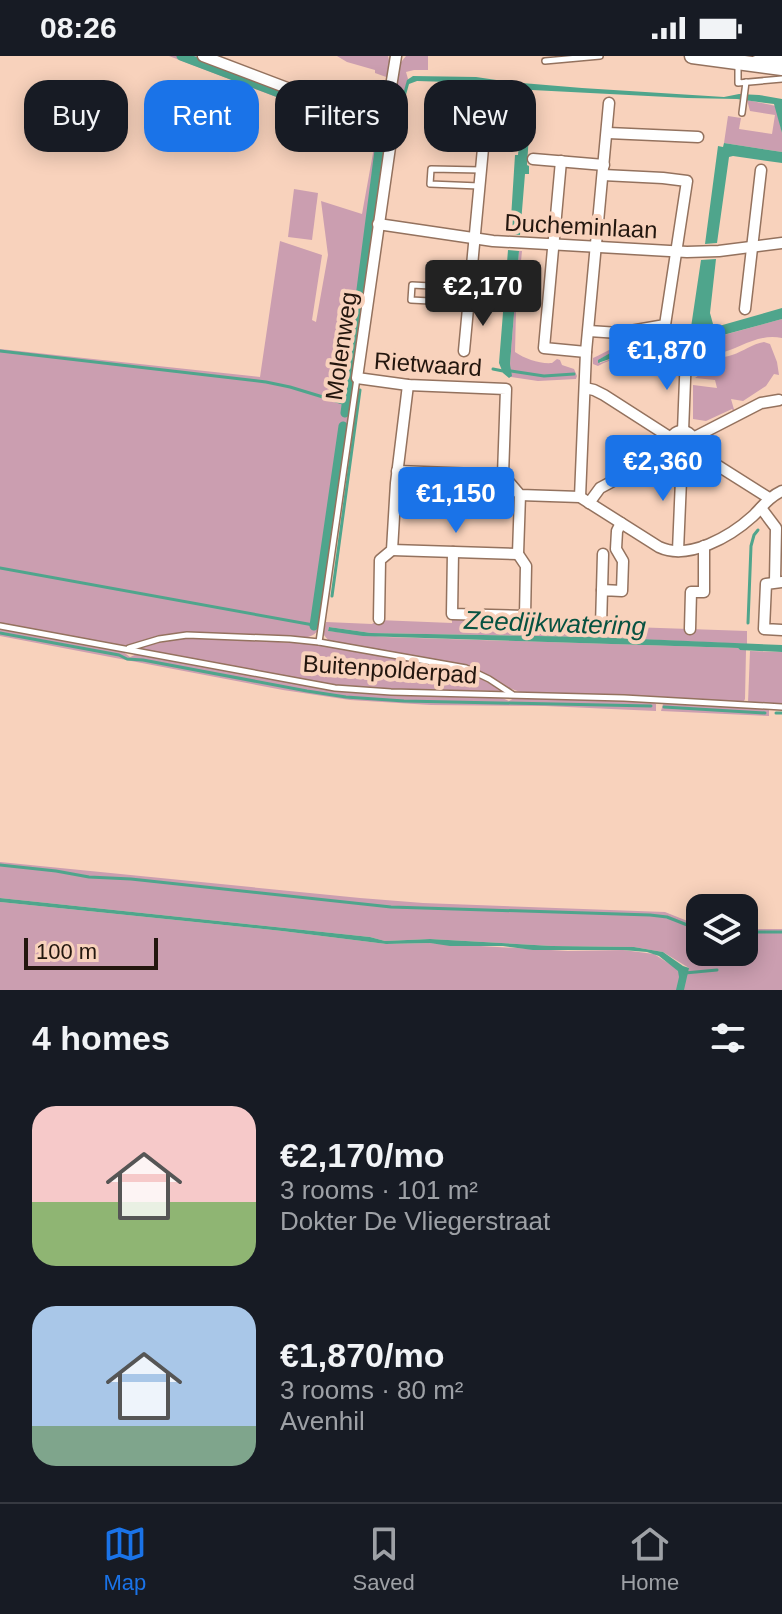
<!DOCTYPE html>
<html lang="en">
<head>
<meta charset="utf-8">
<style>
  body { margin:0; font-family:Arial,sans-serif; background:#20242c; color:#f1f3f6; height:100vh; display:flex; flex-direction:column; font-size:30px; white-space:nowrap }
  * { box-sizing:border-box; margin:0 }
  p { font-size:26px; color:#9ea1a6 }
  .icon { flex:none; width:44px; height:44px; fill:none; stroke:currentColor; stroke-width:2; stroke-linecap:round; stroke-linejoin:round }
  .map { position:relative; height:934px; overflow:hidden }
  .sheet { display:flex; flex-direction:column; background:#171b24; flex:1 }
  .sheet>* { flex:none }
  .hud { position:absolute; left:24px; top:24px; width:734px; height:72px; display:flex; gap:16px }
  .buttons { position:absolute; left:686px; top:838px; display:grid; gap:16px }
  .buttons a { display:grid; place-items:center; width:72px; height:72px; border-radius:16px; background:#171b24; box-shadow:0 4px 20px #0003; font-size:40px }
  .scale { position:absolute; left:24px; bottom:20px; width:134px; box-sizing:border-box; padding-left:8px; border:4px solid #23160e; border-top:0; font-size:22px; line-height:28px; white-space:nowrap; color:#23160e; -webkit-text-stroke:6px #f8d2bc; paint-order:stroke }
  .price { position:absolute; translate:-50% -68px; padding:0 18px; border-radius:8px; background:#1a73e8; color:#fff; font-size:26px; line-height:52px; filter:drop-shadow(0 2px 4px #0008) }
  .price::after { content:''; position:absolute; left:50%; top:48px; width:24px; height:18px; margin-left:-12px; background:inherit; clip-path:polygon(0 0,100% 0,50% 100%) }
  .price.active { background:#222; color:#fff }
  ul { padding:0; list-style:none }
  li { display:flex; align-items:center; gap:24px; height:200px; padding:0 32px }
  li span { display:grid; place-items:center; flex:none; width:224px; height:160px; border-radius:24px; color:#555 }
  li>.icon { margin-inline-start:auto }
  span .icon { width:96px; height:96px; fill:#fffc; stroke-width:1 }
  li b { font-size:34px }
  h2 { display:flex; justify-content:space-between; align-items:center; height:96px; padding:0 32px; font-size:34px }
  .chip { padding:0 28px; border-radius:24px; background:#171b24; box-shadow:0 4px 20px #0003; font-size:28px; line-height:72px }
  .chip.active { background:#1a73e8; color:#fff }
  .status { display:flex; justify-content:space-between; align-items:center; height:56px; padding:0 40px; background:#171b24; direction:ltr }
  .status svg { height:22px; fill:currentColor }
  .menu { display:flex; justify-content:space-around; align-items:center; height:112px; border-top:2px solid #363941; background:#171b24; font-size:22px; color:#9ea1a6 }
  .menu a { display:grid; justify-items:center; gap:4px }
  .menu .active { color:#1a73e8 }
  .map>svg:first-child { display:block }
</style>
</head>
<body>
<div class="status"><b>08:26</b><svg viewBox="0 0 49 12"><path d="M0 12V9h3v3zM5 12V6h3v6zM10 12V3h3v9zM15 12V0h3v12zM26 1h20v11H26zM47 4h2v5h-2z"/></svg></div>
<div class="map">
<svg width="782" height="934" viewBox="0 0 782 934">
  <rect width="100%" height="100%" fill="#f8d2bc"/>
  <g fill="#cb9eb0">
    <polygon points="169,0 196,0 336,53 339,57 336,64 334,63"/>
    <polygon points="337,0 388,0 390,8 389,22 375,17 375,14 347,6"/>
    <polygon points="406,0 428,0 428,14 414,14 406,16 408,23 401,45 404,46 403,50 393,48 398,10"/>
    <polygon points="747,44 776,50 782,77 782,96 724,87 728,60 741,62 739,73 772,78 775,59 750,55"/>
    <path d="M351,59L381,70L380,73L383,74L381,89H385L320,571C315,580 310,581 301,582L195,576L157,581L128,589H115L0,567V293L260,321L280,185L322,199L312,264L316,266L328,199L321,145L362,158L375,86L374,80L345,66Z"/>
    <polygon points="294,133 318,137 312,184 288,181"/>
    <path d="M519,195H522L516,256L515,296C525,303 540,308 552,307L557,303L560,304L562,309L574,313L577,320L576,323L538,325L511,321L510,308Z"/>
    <path d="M782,263V282C757,277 740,293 717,298L715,287H713L714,298L712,299L695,282L720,280Z"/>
    <path d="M681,280L685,281C667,287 662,281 647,283C630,286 615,294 600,303V307L642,292L673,291L681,289L682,291C671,293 660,290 649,292C632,296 613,302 598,310L593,308V302C605,297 616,289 629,285C646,280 663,282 681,280Z"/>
    <path d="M764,286L770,288L777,306L779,319L774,318L766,330L743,345L731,343L735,357L732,353L706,365L693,363V329L717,332L715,324L695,322L711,310L710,305L706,306C714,302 723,302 732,299C744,295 752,288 764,286Z"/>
    <polygon points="452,562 521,564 522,568 599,572 602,570 747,575 747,588 594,581 371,577 329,571 328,575 385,581 738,592 740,594 746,594 745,643 743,647 602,639 523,637 509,632 466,610 338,588 329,585 323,578 326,566 372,568 378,564 452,567"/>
    <polygon points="0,572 122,595 130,601 137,598 147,600 331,634 396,639 500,641 509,645 514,642 650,645 656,648 656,655 545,650 431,649 350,644 283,634 0,580"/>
    <polygon points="189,581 314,588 459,614 474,619 503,635 406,634 334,629 137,593 138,591"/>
    <polygon points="750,595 782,596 782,649 748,647"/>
    <polygon points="668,647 766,653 769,654 769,660 661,655 663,648"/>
    <polygon points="0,806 360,842 423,847 665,856 700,870 700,896 744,896 744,873 782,873 782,934 0,934 0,846 282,875 386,888 430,887 568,895 623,894 654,898 676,912 689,912 663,896 634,891 552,890 430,883 385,885 370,881 0,842"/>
  </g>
  <g fill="#4fa58c">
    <polygon points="413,20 476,21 510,26 582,32 724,41 739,38 759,39 782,43 782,77 774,48 737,43 687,42 532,34 527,109 529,110 529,118 525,118 520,179 510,178 515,99 518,99 524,33 483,27 417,25 409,28 404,46 401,45 407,24"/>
    <polygon points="724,87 782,96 782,107 733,100 729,101 717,187 705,188 718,90 723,91"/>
    <polygon points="508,194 519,195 510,308 512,320 509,322 503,317 499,307"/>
    <path d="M716,203L710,257L713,268L719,270L782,252V263L723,279L714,284L697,282L673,291L642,292L598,307V304C613,295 628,287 645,283C664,279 669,289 690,278L701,204Z"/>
    <polygon points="329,571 371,577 594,581 782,589 782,596 740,594 738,592 363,580 328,575"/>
    <polygon points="0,842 370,881 385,885 430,883 552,890 634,891 663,896 683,910 689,912 684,934 676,934 679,921 678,915 659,900 647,896 623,894 533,894 503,890 450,890 430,887 386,888 282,875 0,846"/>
  </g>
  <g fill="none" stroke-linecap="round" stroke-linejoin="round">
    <g stroke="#4fa58c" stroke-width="3">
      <polyline points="357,267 358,267"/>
      <polyline points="0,295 266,326 290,331 346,348"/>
      <polyline points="493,313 503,315"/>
      <polyline points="511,315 544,320 574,318"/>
      <polyline points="0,512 319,570"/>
      <polyline points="332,540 360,334"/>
      <polyline points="748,567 751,490 754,479 758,474"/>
      <polyline points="0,577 119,599 127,603 143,604 307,635 346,641 404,645 651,650"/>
      <polyline points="664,651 765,657"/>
      <polyline points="776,657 782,657"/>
      <polyline points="0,809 56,815 89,821 131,823 391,851 650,859 667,861 700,874"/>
      <polyline points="744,876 782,876"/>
      <polyline points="685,917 717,914"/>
    </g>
    <g stroke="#4fa58c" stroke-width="9">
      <polyline points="181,0 337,59"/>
      <polyline points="345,357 381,79 378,74 350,63"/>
      <polyline points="314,570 343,370"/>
    </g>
    <g stroke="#94725e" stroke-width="8">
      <g id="lane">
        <polyline points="545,5 600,0"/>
        <polyline points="738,8 738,27 782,23"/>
        <polyline points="742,57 746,26"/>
        <polyline points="479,130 430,128 431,113 481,114"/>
        <polyline points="468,247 411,244 412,229 469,232"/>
        <polyline points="0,570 335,632 391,636 624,642 782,651"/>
        <polyline points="319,586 357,322"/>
        <polyline points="129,592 159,583 187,579 290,583 319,586 466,612 489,623 512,638"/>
      </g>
    </g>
    <g stroke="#94725e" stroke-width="13">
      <g id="street">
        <polyline points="203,0 361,60 388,64"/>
        <polyline points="396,0 388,49 390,91 357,322 408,329 506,333 503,419"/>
        <polyline points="756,5 782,2"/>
        <polyline points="432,69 515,72"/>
        <polyline points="608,77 698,81"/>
        <polyline points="533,103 604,109"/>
        <polyline points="561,105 544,292 586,296"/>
        <polyline points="378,168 493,185 687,196 719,195 782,187"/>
        <polyline points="745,253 761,114"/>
        <polyline points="589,275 619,277 665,269 687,125 663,122 603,119"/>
        <polyline points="464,295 485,71"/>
        <polyline points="585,332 594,334 604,339 671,382"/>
        <circle cx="682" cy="387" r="12"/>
        <polyline points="683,375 686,298"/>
        <polyline points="693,382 761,347 779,344"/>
        <polyline points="693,394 769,442"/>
        <path d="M397,415L503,419L520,439L580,441L659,491C689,505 731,480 753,460C763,450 769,441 782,435"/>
        <polyline points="580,441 586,296 609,47"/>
        <polyline points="589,447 600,432 671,394"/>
        <polyline points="761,452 776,472 775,525"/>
        <polyline points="392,494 518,498"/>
        <polyline points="678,495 682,400"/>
        <polyline points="453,496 452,558 525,560 526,510 518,498 520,439"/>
        <polyline points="782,526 766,528 764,573 782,574"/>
        <polyline points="602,534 603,498"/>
        <polyline points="379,563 380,504 392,494 396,427 408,329"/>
        <polyline points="601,570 602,534 622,535 623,505 616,493 617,475 621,467"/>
        <polyline points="690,573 691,536 704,536 704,490"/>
      </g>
    </g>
    <g stroke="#94725e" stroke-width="17">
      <polyline id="secondary" points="692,0 782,12"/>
    </g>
    <use href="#lane" stroke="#fff" stroke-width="5"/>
    <use href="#street" stroke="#fff" stroke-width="10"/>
    <use href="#secondary" stroke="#fff" stroke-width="14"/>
  </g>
  <g text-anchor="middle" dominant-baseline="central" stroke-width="8" stroke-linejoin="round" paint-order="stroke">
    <g font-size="24" fill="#23160e" stroke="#f8d2bc">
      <text transform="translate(581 170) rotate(3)">Ducheminlaan</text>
      <text transform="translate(341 290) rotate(-82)">Molenweg</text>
      <text transform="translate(428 308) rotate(4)">Rietwaard</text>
      <text transform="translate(390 613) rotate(4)">Buitenpolderpad</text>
    </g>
    <g font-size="26" font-style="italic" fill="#065241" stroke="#f8d2bc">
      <text transform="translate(555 567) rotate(2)">Zeedijkwatering</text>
    </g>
  </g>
</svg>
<div class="buttons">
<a><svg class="icon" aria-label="layers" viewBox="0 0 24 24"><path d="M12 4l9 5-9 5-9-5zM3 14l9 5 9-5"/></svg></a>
</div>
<div class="scale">100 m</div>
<b class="price active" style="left:483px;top:272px">€2,170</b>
<b class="price" style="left:667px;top:336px">€1,870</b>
<b class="price" style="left:663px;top:447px">€2,360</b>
<b class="price" style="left:456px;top:479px">€1,150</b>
<div class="hud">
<a class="chip">Buy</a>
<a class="chip active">Rent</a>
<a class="chip">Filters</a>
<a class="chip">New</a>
</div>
</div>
<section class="sheet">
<h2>4 homes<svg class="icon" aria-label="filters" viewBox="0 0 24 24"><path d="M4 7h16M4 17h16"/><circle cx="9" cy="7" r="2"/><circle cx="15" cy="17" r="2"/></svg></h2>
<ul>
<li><span style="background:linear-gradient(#f6c9c9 60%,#8fb573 0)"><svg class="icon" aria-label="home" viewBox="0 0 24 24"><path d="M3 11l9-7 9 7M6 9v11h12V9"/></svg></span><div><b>€2,170/mo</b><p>3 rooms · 101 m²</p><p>Dokter De Vliegerstraat</p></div></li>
<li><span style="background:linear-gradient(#a9c7e8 75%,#7fa58c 0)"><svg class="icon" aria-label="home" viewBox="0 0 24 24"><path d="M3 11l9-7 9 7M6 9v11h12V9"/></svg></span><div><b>€1,870/mo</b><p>3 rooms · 80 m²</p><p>Avenhil</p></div></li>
</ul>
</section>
<nav class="menu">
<a class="active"><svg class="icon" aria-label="map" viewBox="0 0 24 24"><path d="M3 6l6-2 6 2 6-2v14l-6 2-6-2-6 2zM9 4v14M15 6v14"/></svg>Map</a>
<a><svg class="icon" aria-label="saved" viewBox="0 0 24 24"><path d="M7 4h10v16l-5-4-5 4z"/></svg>Saved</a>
<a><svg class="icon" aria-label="home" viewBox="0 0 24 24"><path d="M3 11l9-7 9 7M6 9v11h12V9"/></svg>Home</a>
</nav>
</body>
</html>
